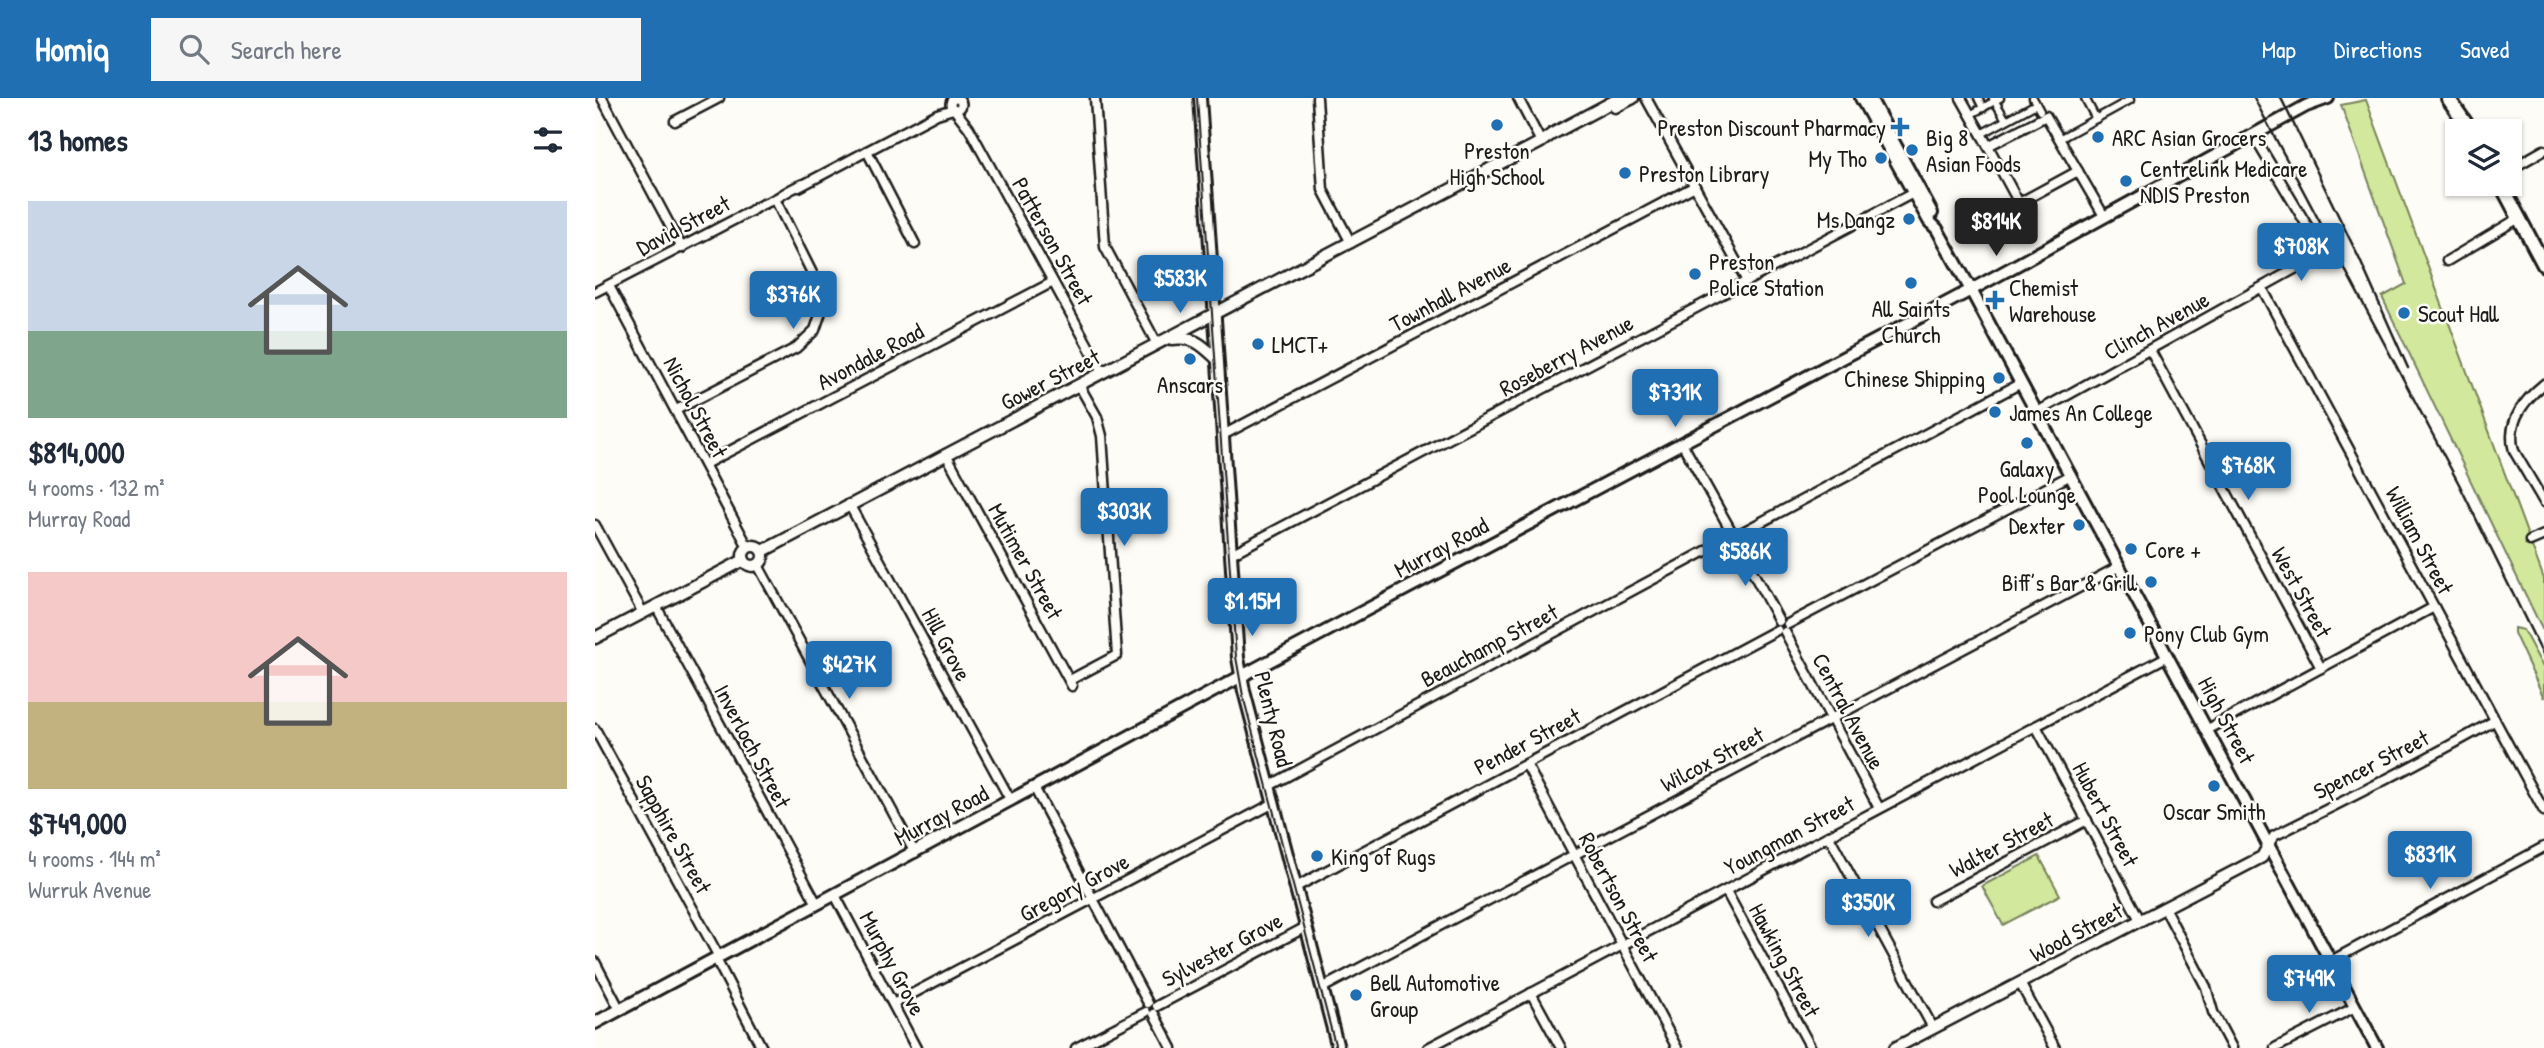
<!DOCTYPE html>
<html lang="en">
<head>
<meta charset="utf-8">
<style>
  body { margin:0; font-family:"Patrick Hand",sans-serif; background:#f6f6f7; color:#1f2937; height:100vh; display:flex; flex-direction:column; font-size:26px; white-space:nowrap }
  * { box-sizing:border-box; margin:0 }
  p { font-size:23px; color:#747a83 }
  .icon { flex:none; width:38px; height:38px; fill:none; stroke:currentColor; stroke-width:2; stroke-linecap:round; stroke-linejoin:round }
  .map { position:relative; flex:1; overflow:hidden }
  .side { display:flex; flex-direction:column; background:#fff; width:595px }
  .side>* { flex:none }
  .tools { position:absolute; left:1850px; top:21px; display:grid; gap:14px }
  .tools a { display:grid; place-items:center; width:77px; height:77px; border-radius:0px; background:#fff; box-shadow:0 2px 5px #0004; font-size:35px }
  .price { position:absolute; translate:-50% -60px; padding:0 16px; border-radius:7px; background:#1f6fb2; color:#fff; font-size:23px; line-height:46px; filter:drop-shadow(0 2px 4px #0008) }
  .price::after { content:''; position:absolute; left:50%; top:42px; width:21px; height:16px; margin-left:-10px; background:inherit; clip-path:polygon(0 0,100% 0,50% 100%) }
  .price.on { background:#222; color:#fff }
  ul { padding:0; list-style:none }
  li { display:grid; align-content:center; gap:14px; height:371px; padding:0 28px }
  li span { display:grid; place-items:center; height:217px; border-radius:0px; color:#555 }
  li>.icon { margin-inline-start:auto }
  span .icon { width:126px; height:126px; fill:#fffc; stroke-width:1 }
  li b { font-size:30px }
  h2 { display:flex; justify-content:space-between; align-items:center; height:84px; padding:0 28px; font-size:30px }
  header { display:flex; align-items:center; gap:42px; box-sizing:border-box; height:98px; padding:0 35px; background:#1f6fb2; color:#fff }
  header strong { font-size:33px }
  nav { display:flex; gap:38px; margin-inline-start:auto; font-size:24px }
  .search { width:490px; height:63px; background:#f6f6f7; display:flex; align-items:center; gap:18px; box-sizing:border-box; padding:0 24px; border-radius:0px; color:#747a83; font-size:26px }
  main { display:flex; flex:1; min-height:0 }
  .map>svg:first-child { display:block }
</style>
</head>
<body>
<header>
<strong>Homiq</strong>
<div class="search"><svg class="icon" aria-label="search" viewBox="0 0 24 24"><circle cx="10" cy="10" r="6"/><path d="M15 15l6 6"/></svg>Search here</div>
<nav><a>Map</a><a>Directions</a><a>Saved</a></nav>
</header>
<main>
<section class="side">
<h2>13 homes<svg class="icon" aria-label="filters" viewBox="0 0 24 24"><path d="M4 7h16M4 17h16"/><circle cx="9" cy="7" r="2"/><circle cx="15" cy="17" r="2"/></svg></h2>
<ul>
<li><span style="background:linear-gradient(#c9d6e8 60%,#7fa58c 0)"><svg class="icon" aria-label="home" viewBox="0 0 24 24"><path d="M3 11l9-7 9 7M6 9v11h12V9"/></svg></span><div><b>$814,000</b><p>4 rooms · 132 m²</p><p>Murray Road</p></div></li>
<li><span style="background:linear-gradient(#f6c9c9 60%,#c2b280 0)"><svg class="icon" aria-label="home" viewBox="0 0 24 24"><path d="M3 11l9-7 9 7M6 9v11h12V9"/></svg></span><div><b>$749,000</b><p>4 rooms · 144 m²</p><p>Wurruk Avenue</p></div></li>
</ul>
</section>
<div class="map">
<svg width="1949" height="950" viewBox="0 0 1949 950">
  <rect width="100%" height="100%" fill="#fdfcf7"/>
  <filter id="ink" filterUnits="userSpaceOnUse"><feTurbulence type="fractalNoise" baseFrequency=".0143" numOctaves="2"/><feDisplacementMap in="SourceGraphic" scale="14" xChannelSelector="R" yChannelSelector="G"/><feConvolveMatrix kernelMatrix="1 2 1 2 8 2 1 2 1" color-interpolation-filters="sRGB"/></filter>
  <g filter="url(#ink)">
    <g fill="#d2e89d" stroke="#77825c" stroke-width="2">
      <polygon points="1771,2 1949,481 1949,535 1787,199 1811,186 1746,7"/>
      <polygon points="1919,530 1928,532 1949,571 1949,600 1919,535"/>
      <polygon points="1444,758 1465,797 1408,827 1387,788"/>
    </g>
    <g fill="none" stroke-linecap="round" stroke-linejoin="round">
      <g stroke="#1c1c1c" stroke-width="11">
        <g id="pedestrian">
          <polyline points="1383,0 1388,10"/>
          <polyline points="1398,0 1411,22"/>
          <polyline points="1438,0 1445,13"/>
          <polyline points="1490,0 1501,21"/>
          <polyline points="1375,17 1405,0"/>
          <polyline points="1386,36 1441,6"/>
          <polyline points="1464,41 1535,2"/>
        </g>
      </g>
      <g stroke="#1c1c1c" stroke-width="13">
        <g id="minor">
          <polyline points="7,0 87,150"/>
          <polyline points="500,0 510,149 562,246"/>
          <polyline points="722,0 728,92 756,145"/>
          <polyline points="923,0 946,44"/>
          <polyline points="1051,0 1152,183"/>
          <polyline points="1366,0 1393,48 1451,18 1509,118"/>
          <circle cx="361" cy="6" r="5.5"/>
          <polyline points="359,11 374,30 508,275"/>
          <polyline points="80,23 124,0"/>
          <polyline points="1393,48 1424,105 1483,73"/>
          <polyline points="272,53 320,146"/>
          <polyline points="1914,72 1949,52"/>
          <polyline points="204,89 342,16 358,11"/>
          <polyline points="1852,163 1924,120"/>
          <polyline points="14,188 153,449"/>
          <polyline points="1667,190 1949,713"/>
          <path d="M0,194L156,113C165,106 173,105 182,100C191,94 197,90 208,86"/>
          <polyline points="1555,252 1726,570"/>
          <path d="M1949,286C1929,302 1911,325 1919,353L1949,404"/>
          <polyline points="81,312 201,250 220,232 227,211 223,187 180,101"/>
          <polyline points="1442,314 1721,159 1724,155 1723,146 1658,37"/>
          <polyline points="628,337 1100,88"/>
          <polyline points="1087,345 1135,431"/>
          <polyline points="351,356 477,588"/>
          <polyline points="110,366 458,184"/>
          <polyline points="254,406 416,703"/>
          <polyline points="0,427 48,515"/>
          <polyline points="1144,436 1426,285"/>
          <polyline points="1141,443 1184,523"/>
          <polyline points="1935,443 1949,437"/>
          <polyline points="636,456 1322,93"/>
          <polyline points="163,467 320,755"/>
          <polyline points="61,508 222,806"/>
          <polyline points="1193,526 1476,377"/>
          <polyline points="1190,534 1284,710"/>
          <polyline points="475,582 522,557 507,338 502,319 484,287"/>
          <polyline points="1441,628 1545,822"/>
          <polyline points="0,631 124,859"/>
          <polyline points="1613,631 1839,509"/>
          <polyline points="931,666 1082,950"/>
          <polyline points="674,688 1133,441"/>
          <polyline points="440,691 553,905"/>
          <polyline points="1234,738 1338,930"/>
          <path d="M1674,746L1679,738C1753,701 1827,664 1899,623"/>
          <polyline points="701,789 1182,532"/>
          <polyline points="1131,793 1216,950"/>
          <polyline points="240,797 321,950"/>
          <polyline points="1338,803 1492,722"/>
          <polyline points="1569,809 1611,889 1618,914 1637,950"/>
          <polyline points="121,861 167,950"/>
          <polyline points="1736,863 1949,749"/>
          <polyline points="0,864 25,912"/>
          <polyline points="1425,885 1460,950"/>
          <polyline points="727,890 1525,468"/>
          <polyline points="936,895 966,950"/>
          <polyline points="298,906 679,705"/>
          <polyline points="562,908 711,829"/>
          <polyline points="559,916 577,950"/>
          <polyline points="481,950 551,914"/>
          <polyline points="833,950 1573,558"/>
          <polyline points="1680,950 1760,909"/>
        </g>
      </g>
      <g stroke="#1c1c1c" stroke-width="15">
        <g id="tertiary">
          <polyline points="1020,9 1038,0"/>
          <path d="M577,241C599,238 607,247 622,261"/>
          <circle cx="158" cy="458" r="10"/>
          <polyline points="168,453 946,44 957,36 1025,0"/>
          <polyline points="0,540 149,462"/>
          <polyline points="1300,950 1667,759 1674,746"/>
        </g>
      </g>
      <g stroke="#1c1c1c" stroke-width="16">
        <g id="secondary">
          <polyline points="605,0 643,560 649,593 743,950"/>
          <polyline points="1266,0 1334,123 1342,131 1376,192 1782,950"/>
          <polyline points="1275,0 1337,115"/>
          <polyline points="0,925 686,557 1376,192 1711,8 1733,0"/>
        </g>
      </g>
      <g stroke="#1c1c1c" stroke-width="18">
        <g id="primary">
          <polyline points="1853,0 1876,33"/>
          <polyline points="1906,86 1949,167"/>
        </g>
      </g>
      <use href="#pedestrian" stroke="#fdfcf7" stroke-width="6"/>
      <use href="#minor" stroke="#fdfcf7" stroke-width="8"/>
      <use href="#tertiary" stroke="#fdfcf7" stroke-width="10"/>
      <use href="#secondary" stroke="#fdfcf7" stroke-width="10"/>
      <use href="#primary" stroke="#fdfcf7" stroke-width="12"/>
      <polyline stroke="#1c1c1c" stroke-width="2" points="602,0 641,559 648,598 741,950"/>
      <g stroke="#1c1c1c" stroke-width="2.5">
        <polyline points="1659,0 1864,386 1949,559"/>
        <polyline points="1686,0 1764,160 1813,270"/>
      </g>
    </g>
  </g>
  <g fill="#1f6fb2" stroke="#fdfcf7" stroke-width="2.5">
    <circle cx="902" cy="27" r="7"/>
    <path d="M1301.5 18.5h7v7h7v7h-7v7h-7v-7h-7v-7h7z"/>
    <circle cx="1503" cy="39" r="7"/>
    <circle cx="1317" cy="52" r="7"/>
    <circle cx="1286" cy="60" r="7"/>
    <circle cx="1030" cy="75" r="7"/>
    <circle cx="1531" cy="83" r="7"/>
    <circle cx="1314" cy="121" r="7"/>
    <circle cx="1100" cy="176" r="7"/>
    <circle cx="1316" cy="185" r="7"/>
    <path d="M1396.5 191.5h7v7h7v7h-7v7h-7v-7h-7v-7h7z"/>
    <circle cx="1809" cy="215" r="7"/>
    <circle cx="663" cy="246" r="7"/>
    <circle cx="595" cy="261" r="7"/>
    <circle cx="1404" cy="280" r="7"/>
    <circle cx="1400" cy="314" r="7"/>
    <circle cx="1432" cy="345" r="7"/>
    <circle cx="1484" cy="427" r="7"/>
    <circle cx="1536" cy="451" r="7"/>
    <circle cx="1556" cy="484" r="7"/>
    <circle cx="1535" cy="535" r="7"/>
    <circle cx="1619" cy="688" r="7"/>
    <circle cx="722" cy="758" r="7"/>
    <circle cx="761" cy="897" r="7"/>
  </g>
  <g text-anchor="middle" dominant-baseline="central" stroke-width="5" stroke-linejoin="round" paint-order="stroke">
    <g font-size="23" fill="#1c1c1c" stroke="#fdfcf7" text-anchor="start">
      <text x="1291" y="29" text-anchor="end">Preston Discount Pharmacy</text>
      <text x="1331" y="39">Big 8<tspan x="1331" dy="26">Asian Foods</tspan></text>
      <text x="1517" y="39">ARC Asian Grocers</text>
      <text x="902" y="52" text-anchor="middle">Preston<tspan x="902" dy="26">High School</tspan></text>
      <text x="1272" y="60" text-anchor="end">My Tho</text>
      <text x="1545" y="70">Centrelink Medicare<tspan x="1545" dy="26">NDIS Preston</tspan></text>
      <text x="1044" y="75">Preston Library</text>
      <text x="1300" y="121" text-anchor="end">Ms Dangz</text>
      <text x="1114" y="163">Preston<tspan x="1114" dy="26">Police Station</tspan></text>
      <text x="1414" y="189">Chemist<tspan x="1414" dy="26">Warehouse</tspan></text>
      <text x="1316" y="210" text-anchor="middle">All Saints<tspan x="1316" dy="26">Church</tspan></text>
      <text x="1823" y="215">Scout Hall</text>
      <text x="677" y="246">LMCT+</text>
      <text x="1390" y="280" text-anchor="end">Chinese Shipping</text>
      <text x="595" y="286" text-anchor="middle">Anscars</text>
      <text x="1414" y="314">James An College</text>
      <text x="1432" y="370" text-anchor="middle">Galaxy<tspan x="1432" dy="26">Pool Lounge</tspan></text>
      <text x="1470" y="427" text-anchor="end">Dexter</text>
      <text x="1550" y="451">Core +</text>
      <text x="1542" y="484" text-anchor="end">Biff’s Bar &amp; Grill</text>
      <text x="1549" y="535">Pony Club Gym</text>
      <text x="1619" y="713" text-anchor="middle">Oscar Smith</text>
      <text x="736" y="758">King of Rugs</text>
      <text x="775" y="884">Bell Automotive<tspan x="775" dy="26">Group</tspan></text>
    </g>
    <g font-size="23" fill="#1c1c1c" stroke="#fdfcf7">
      <text transform="translate(88 127) rotate(-28)">David Street</text>
      <text transform="translate(458 143) rotate(61)">Patterson Street</text>
      <text transform="translate(855 196) rotate(-28)">Townhall Avenue</text>
      <text transform="translate(1561 227) rotate(-29)">Clinch Avenue</text>
      <text transform="translate(971 257) rotate(-28)">Roseberry Avenue</text>
      <text transform="translate(275 258) rotate(-28)">Avondale Road</text>
      <text transform="translate(455 281) rotate(-27)">Gower Street</text>
      <text transform="translate(101 309) rotate(62)">Nichol Street</text>
      <text transform="translate(1825 442) rotate(62)">William Street</text>
      <text transform="translate(846 449) rotate(-28)">Murray Road</text>
      <text transform="translate(431 463) rotate(61)">Mutimer Street</text>
      <text transform="translate(1707 494) rotate(61)">West Street</text>
      <text transform="translate(352 546) rotate(62)">Hill Grove</text>
      <text transform="translate(894 547) rotate(-28)">Beauchamp Street</text>
      <text transform="translate(1254 613) rotate(62)">Central Avenue</text>
      <text transform="translate(679 621) rotate(76)">Plenty Road</text>
      <text transform="translate(1632 622) rotate(62)">High Street</text>
      <text transform="translate(932 643) rotate(-28)">Pender Street</text>
      <text transform="translate(158 648) rotate(62)">Inverloch Street</text>
      <text transform="translate(1117 661) rotate(-28)">Wilcox Street</text>
      <text transform="translate(1776 666) rotate(-27)">Spencer Street</text>
      <text transform="translate(1511 716) rotate(62)">Hubert Street</text>
      <text transform="translate(346 717) rotate(-28)">Murray Road</text>
      <text transform="translate(79 736) rotate(61)">Sapphire Street</text>
      <text transform="translate(1194 737) rotate(-28)">Youngman Street</text>
      <text transform="translate(1406 746) rotate(-28)">Walter Street</text>
      <text transform="translate(479 789) rotate(-28)">Gregory Grove</text>
      <text transform="translate(1024 799) rotate(62)">Robertson Street</text>
      <text transform="translate(1481 834) rotate(-28)">Wood Street</text>
      <text transform="translate(627 851) rotate(-28)">Sylvester Grove</text>
      <text transform="translate(1190 862) rotate(62)">Hawking Street</text>
      <text transform="translate(298 865) rotate(62)">Murphy Grove</text>
    </g>
  </g>
</svg>
<div class="tools">
<a><svg class="icon" aria-label="layers" viewBox="0 0 24 24"><path d="M12 4l9 5-9 5-9-5zM3 14l9 5 9-5"/></svg></a>
</div>
<b class="price on" style="left:1401px;top:160px">$814K</b>
<b class="price" style="left:1706px;top:185px">$708K</b>
<b class="price" style="left:585px;top:217px">$583K</b>
<b class="price" style="left:198px;top:233px">$376K</b>
<b class="price" style="left:1080px;top:331px">$731K</b>
<b class="price" style="left:1653px;top:404px">$768K</b>
<b class="price" style="left:529px;top:450px">$303K</b>
<b class="price" style="left:1150px;top:490px">$586K</b>
<b class="price" style="left:657px;top:540px">$1.15M</b>
<b class="price" style="left:254px;top:603px">$427K</b>
<b class="price" style="left:1835px;top:793px">$831K</b>
<b class="price" style="left:1273px;top:841px">$350K</b>
<b class="price" style="left:1714px;top:917px">$749K</b>
</div>
</main>
</body>
</html>
